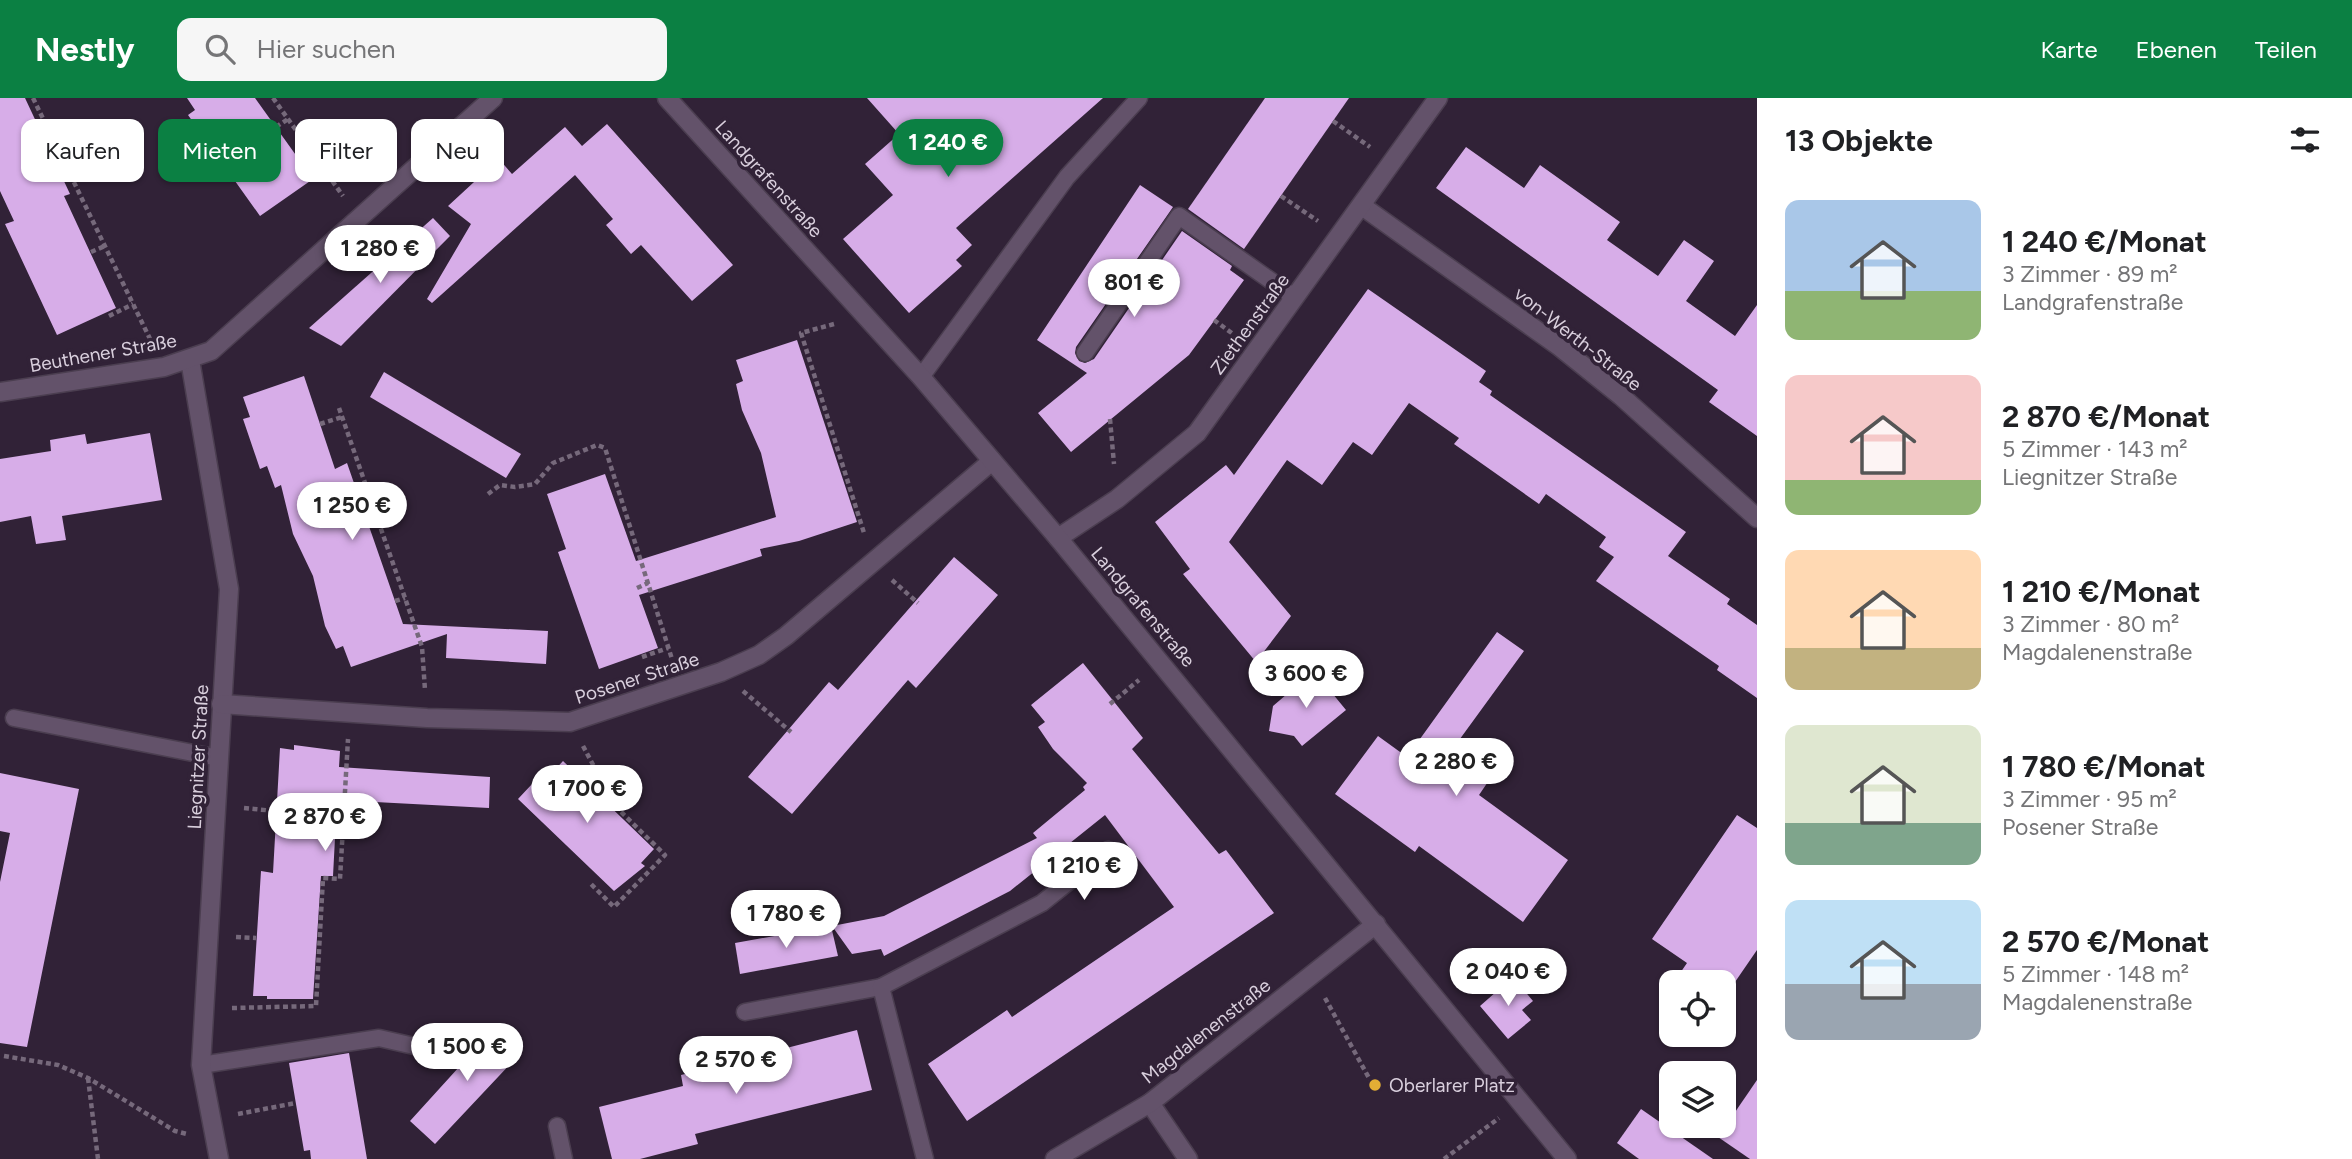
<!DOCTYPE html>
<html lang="de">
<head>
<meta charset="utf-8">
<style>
  body { margin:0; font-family:Figtree,sans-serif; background:#f6f6f6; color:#202124; height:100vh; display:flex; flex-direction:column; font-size:26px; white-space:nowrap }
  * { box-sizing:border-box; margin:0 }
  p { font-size:23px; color:#757577 }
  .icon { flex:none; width:38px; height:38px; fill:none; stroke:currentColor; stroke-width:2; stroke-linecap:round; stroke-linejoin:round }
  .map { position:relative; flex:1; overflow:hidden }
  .side { display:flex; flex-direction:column; background:#fff; width:595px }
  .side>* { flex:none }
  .banner { position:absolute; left:21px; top:21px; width:665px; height:63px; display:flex; gap:14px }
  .buttons { position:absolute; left:1659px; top:872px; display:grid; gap:14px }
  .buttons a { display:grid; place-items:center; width:77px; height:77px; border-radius:14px; background:#fff; box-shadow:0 2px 5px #0004; font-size:35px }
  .price { position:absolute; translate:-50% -60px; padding:0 16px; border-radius:24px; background:#fff; color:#222; font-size:23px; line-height:46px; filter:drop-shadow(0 2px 4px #0008) }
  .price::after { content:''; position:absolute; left:50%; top:42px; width:21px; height:16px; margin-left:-10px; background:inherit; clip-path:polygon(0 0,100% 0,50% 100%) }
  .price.on { background:#0b8043; color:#fff }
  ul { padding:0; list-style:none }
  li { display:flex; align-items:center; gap:21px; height:175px; padding:0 28px }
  li span { display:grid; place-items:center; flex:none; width:196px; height:140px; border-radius:14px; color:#555 }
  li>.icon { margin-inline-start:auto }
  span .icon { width:84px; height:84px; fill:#fffc; stroke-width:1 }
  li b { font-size:30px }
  h2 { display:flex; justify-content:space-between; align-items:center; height:84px; padding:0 28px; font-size:30px }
  .pill { padding:0 24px; border-radius:14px; background:#fff; box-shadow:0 2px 5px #0004; font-size:24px; line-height:63px }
  .pill.on { background:#0b8043; color:#fff }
  header { display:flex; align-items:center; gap:42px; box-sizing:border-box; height:98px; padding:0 35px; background:#0b8043; color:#fff }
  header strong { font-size:33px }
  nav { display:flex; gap:38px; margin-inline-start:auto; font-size:24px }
  .search { width:490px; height:63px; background:#f6f6f6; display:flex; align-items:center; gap:18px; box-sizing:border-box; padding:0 24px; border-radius:14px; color:#757577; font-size:26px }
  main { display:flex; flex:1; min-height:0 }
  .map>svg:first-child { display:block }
</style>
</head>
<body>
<header>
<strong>Nestly</strong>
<div class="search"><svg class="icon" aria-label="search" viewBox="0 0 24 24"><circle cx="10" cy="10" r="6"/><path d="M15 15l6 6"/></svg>Hier suchen</div>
<nav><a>Karte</a><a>Ebenen</a><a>Teilen</a></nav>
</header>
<main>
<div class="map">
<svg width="1757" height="1061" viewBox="0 0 1757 1061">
  <rect width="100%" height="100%" fill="#312237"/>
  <g fill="#d7ade8">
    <polygon points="0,0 25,0 70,96 64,98 116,210 57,237 5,126 14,123 0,93"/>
    <polygon points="187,0 255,0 313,81 260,118 188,17 195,12"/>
    <polygon points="867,0 1103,0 956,130 972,147 956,162 962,168 909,215 843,141 893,97 865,66 899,36"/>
    <polygon points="1265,0 1349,0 1244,151 1188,111"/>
    <polygon points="607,26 733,167 692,203 641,147 631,156 606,127 613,121 575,77 432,205 427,201 471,126 448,108 499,61 512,76 565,29 582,48"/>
    <polygon points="1466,49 1524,90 1540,67 1620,124 1607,142 1658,178 1684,142 1714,163 1686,203 1735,238 1757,207 1757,338 1709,304 1718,292 1436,90"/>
    <polygon points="1140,87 1173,109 1076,249 1075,255 1079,263 1085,265 1094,261 1182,133 1232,168 1230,172 1244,182 1189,257 1071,354 1038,315 1087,275 1037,242"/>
    <polygon points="433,120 450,138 341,248 309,230"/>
    <polygon points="1368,191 1486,273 1479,284 1492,293 1490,297 1686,434 1668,458 1730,501 1727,506 1757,527 1757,600 1717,572 1719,568 1596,483 1614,459 1599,449 1606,439 1546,396 1539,406 1454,346 1459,340 1409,305 1372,357 1353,344 1322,387 1287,362 1229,444 1291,518 1256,564 1183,476 1190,471 1155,424 1226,367 1234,377"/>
    <polygon points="797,242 857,424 799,443 760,451 762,458 639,497 658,550 599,571 558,454 566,451 547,396 605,376 636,463 776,419 761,355 742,312 736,286 743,283 736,262"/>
    <polygon points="384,274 521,356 506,380 370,299"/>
    <polygon points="304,278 335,371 347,365 403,526 548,533 546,566 446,560 447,536 351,569 343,548 336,551 325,528 313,478 293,436 281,387 275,390 267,368 260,371 243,321 250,319 243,299"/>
    <polygon points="150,335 162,402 62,418 66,442 36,446 31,418 0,424 0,361 51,353 50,342 85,336 87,346"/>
    <polygon points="954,459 998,497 916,590 908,582 792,716 748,679 829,584 838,592"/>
    <polygon points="1497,534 1524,553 1457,645 1496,672 1479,697 1568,762 1523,824 1419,748 1415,754 1335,696 1378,638 1407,659"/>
    <polygon points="1083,565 1143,640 1132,651 1219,756 1226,752 1274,815 967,1023 928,966 1007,912 1012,919 1174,809 1105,717 1010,793 884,858 881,851 852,856 832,828 884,818 1037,740 1033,735 1085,692 1083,689 1087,685 1053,651 1038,629 1045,624 1031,607"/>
    <polygon points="1314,573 1346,612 1302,648 1294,638 1269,633 1273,608"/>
    <polygon points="294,647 340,653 339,669 490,679 489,710 337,702 333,778 321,778 313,901 267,901 267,898 253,898 261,773 273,775 280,650 294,652"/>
    <polygon points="563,663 654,751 641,765 645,768 614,793 518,701 547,670 552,675"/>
    <polygon points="0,675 79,691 27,949 0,945 0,784 10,735 0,733"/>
    <polygon points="1737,717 1757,730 1757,852 1724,900 1724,884 1674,884 1687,865 1652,841"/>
    <polygon points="831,828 838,858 740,876 735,845"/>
    <polygon points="1513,879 1533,903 1522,912 1531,922 1508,941 1480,908"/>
    <polygon points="511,928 516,960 435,1046 410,1023 479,947 477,933"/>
    <polygon points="857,932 872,992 695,1036 698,1046 640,1061 612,1061 599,1009 683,988 681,977"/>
    <polygon points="349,955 367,1061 311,1061 310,1052 304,1053 289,965"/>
    <polygon points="1757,982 1757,1061 1750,1061 1718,1039"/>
    <polygon points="1641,1011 1713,1061 1639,1061 1617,1045"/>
  </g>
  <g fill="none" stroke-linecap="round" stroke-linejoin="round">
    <g stroke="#4b3e50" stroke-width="19">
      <g id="lane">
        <polyline points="1085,255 1179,118 1294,199"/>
        <polyline points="921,279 1067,79 1139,0"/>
        <polyline points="14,620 219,660"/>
        <polyline points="745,914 881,889"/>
        <polyline points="201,967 379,940 436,953"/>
        <polyline points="557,1028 564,1061"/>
        <polyline points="925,1061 881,889 1042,805 1108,752"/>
      </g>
    </g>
    <g stroke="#4b3e50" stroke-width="21">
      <g id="street">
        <polyline points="1362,108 1560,249 1621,298 1757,420"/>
        <polyline points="190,262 229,491 201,967 219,1061"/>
        <polyline points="0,294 164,269 211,253 493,0"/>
        <polyline points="1058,440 1117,401 1197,335 1438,0"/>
        <polyline points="221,606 427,620 570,624 721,574 759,557 786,538 992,363"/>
        <polyline points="1150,1005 1188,1061"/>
        <polyline points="1055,1061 1150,1005 1376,826"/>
      </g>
    </g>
    <g stroke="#4b3e50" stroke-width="21">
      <polyline id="secondary" points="667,0 921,279 1058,440 1567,1061"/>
    </g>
    <g stroke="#76697b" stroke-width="4.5" stroke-dasharray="5 3.5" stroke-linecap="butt">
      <polyline points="33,0 151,243"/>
      <polyline points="273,0 343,98"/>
      <polyline points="1333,23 1370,49"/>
      <polyline points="276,29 288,21"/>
      <polyline points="1281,98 1318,123"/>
      <polyline points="91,154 105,148"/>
      <polyline points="109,218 133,206"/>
      <polyline points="1214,222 1233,236"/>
      <polyline points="834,226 801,235 864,435"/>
      <polyline points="339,310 422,549 425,592"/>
      <polyline points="1110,321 1114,366"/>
      <polyline points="320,326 342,319"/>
      <polyline points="488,396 500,387 515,389 535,386 553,365 597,347 605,350 672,561"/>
      <polyline points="359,399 368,395"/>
      <polyline points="892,482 918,505"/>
      <polyline points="637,490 648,485"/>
      <polyline points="395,503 405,500"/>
      <polyline points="642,559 668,550"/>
      <polyline points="743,593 791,634"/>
      <polyline points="1110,606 1139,582"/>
      <polyline points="583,648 615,708 665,757 614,809 589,784"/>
      <polyline points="244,710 275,713"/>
      <polyline points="236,839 256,840"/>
      <polyline points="1325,900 1375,991"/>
      <polyline points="232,910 316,908 323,780 340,781 348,641"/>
      <polyline points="4,958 58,967 88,980 175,1033 187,1036"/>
      <polyline points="88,980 98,1061"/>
      <polyline points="238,1016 296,1005"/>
      <polyline points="1444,1061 1499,1020"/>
    </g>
    <use href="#lane" stroke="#63526a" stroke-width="16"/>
    <use href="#street" stroke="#63526a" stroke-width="18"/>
    <use href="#secondary" stroke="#63526a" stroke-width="18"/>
  </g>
  <circle fill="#e3ae35" stroke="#312237" stroke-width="2.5" cx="1375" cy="987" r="7"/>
  <g text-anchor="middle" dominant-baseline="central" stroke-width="7" stroke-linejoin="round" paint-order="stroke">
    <g font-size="19" fill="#d9cfdd" stroke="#312237">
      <text transform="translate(769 81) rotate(48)">Landgrafenstraße</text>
      <text transform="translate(1250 226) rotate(-54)">Ziethenstraße</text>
      <text transform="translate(1578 241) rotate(38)">von-Werth-Straße</text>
      <text transform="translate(103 255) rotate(-10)">Beuthener Straße</text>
      <text transform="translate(1143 509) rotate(50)">Landgrafenstraße</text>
      <text transform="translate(637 580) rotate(-18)">Posener Straße</text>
      <text transform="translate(198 659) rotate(-87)">Liegnitzer Straße</text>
      <text transform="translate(1206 933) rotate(-38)">Magdalenenstraße</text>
    </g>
    <g font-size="19" fill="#d9cfdd" stroke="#312237" text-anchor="start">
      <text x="1389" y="987">Oberlarer Platz</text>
    </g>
  </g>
</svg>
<div class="buttons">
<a><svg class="icon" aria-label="locate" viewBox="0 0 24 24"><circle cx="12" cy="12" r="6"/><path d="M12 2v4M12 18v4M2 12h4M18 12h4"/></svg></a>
<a><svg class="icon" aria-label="layers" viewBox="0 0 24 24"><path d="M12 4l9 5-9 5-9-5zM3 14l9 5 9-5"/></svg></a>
</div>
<b class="price on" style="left:948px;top:81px">1 240 €</b>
<b class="price" style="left:380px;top:187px">1 280 €</b>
<b class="price" style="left:1134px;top:221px">801 €</b>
<b class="price" style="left:352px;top:444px">1 250 €</b>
<b class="price" style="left:1306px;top:612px">3 600 €</b>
<b class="price" style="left:1456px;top:700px">2 280 €</b>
<b class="price" style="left:587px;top:727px">1 700 €</b>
<b class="price" style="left:325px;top:755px">2 870 €</b>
<b class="price" style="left:1084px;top:804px">1 210 €</b>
<b class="price" style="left:786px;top:852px">1 780 €</b>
<b class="price" style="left:1508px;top:910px">2 040 €</b>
<b class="price" style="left:467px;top:985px">1 500 €</b>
<b class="price" style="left:736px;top:998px">2 570 €</b>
<div class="banner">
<a class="pill">Kaufen</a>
<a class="pill on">Mieten</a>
<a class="pill">Filter</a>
<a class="pill">Neu</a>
</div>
</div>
<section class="side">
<h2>13 Objekte<svg class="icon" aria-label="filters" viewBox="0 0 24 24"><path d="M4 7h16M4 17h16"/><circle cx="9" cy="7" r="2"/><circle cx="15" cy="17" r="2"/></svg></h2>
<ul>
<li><span style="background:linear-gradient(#a9c7e8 65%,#8fb573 0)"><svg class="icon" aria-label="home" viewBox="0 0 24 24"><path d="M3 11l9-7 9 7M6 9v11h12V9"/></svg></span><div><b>1 240 €/Monat</b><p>3 Zimmer · 89 m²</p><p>Landgrafenstraße</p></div></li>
<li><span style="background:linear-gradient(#f6c9c9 75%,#8fb573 0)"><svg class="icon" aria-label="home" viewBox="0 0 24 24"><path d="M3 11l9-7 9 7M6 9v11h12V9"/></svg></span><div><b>2 870 €/Monat</b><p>5 Zimmer · 143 m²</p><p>Liegnitzer Straße</p></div></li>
<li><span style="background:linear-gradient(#ffd9b3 70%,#c2b280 0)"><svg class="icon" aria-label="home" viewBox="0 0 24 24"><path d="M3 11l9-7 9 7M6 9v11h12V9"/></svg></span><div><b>1 210 €/Monat</b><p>3 Zimmer · 80 m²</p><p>Magdalenenstraße</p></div></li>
<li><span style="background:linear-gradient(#dfe7d0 70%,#7fa58c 0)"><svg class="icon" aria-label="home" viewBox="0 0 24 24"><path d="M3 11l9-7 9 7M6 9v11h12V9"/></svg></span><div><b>1 780 €/Monat</b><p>3 Zimmer · 95 m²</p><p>Posener Straße</p></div></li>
<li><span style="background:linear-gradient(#bfe0f5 60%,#9aa5b1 0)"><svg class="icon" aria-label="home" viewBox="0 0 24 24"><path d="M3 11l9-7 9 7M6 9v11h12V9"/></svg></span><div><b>2 570 €/Monat</b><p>5 Zimmer · 148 m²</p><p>Magdalenenstraße</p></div></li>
</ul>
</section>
</main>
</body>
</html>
